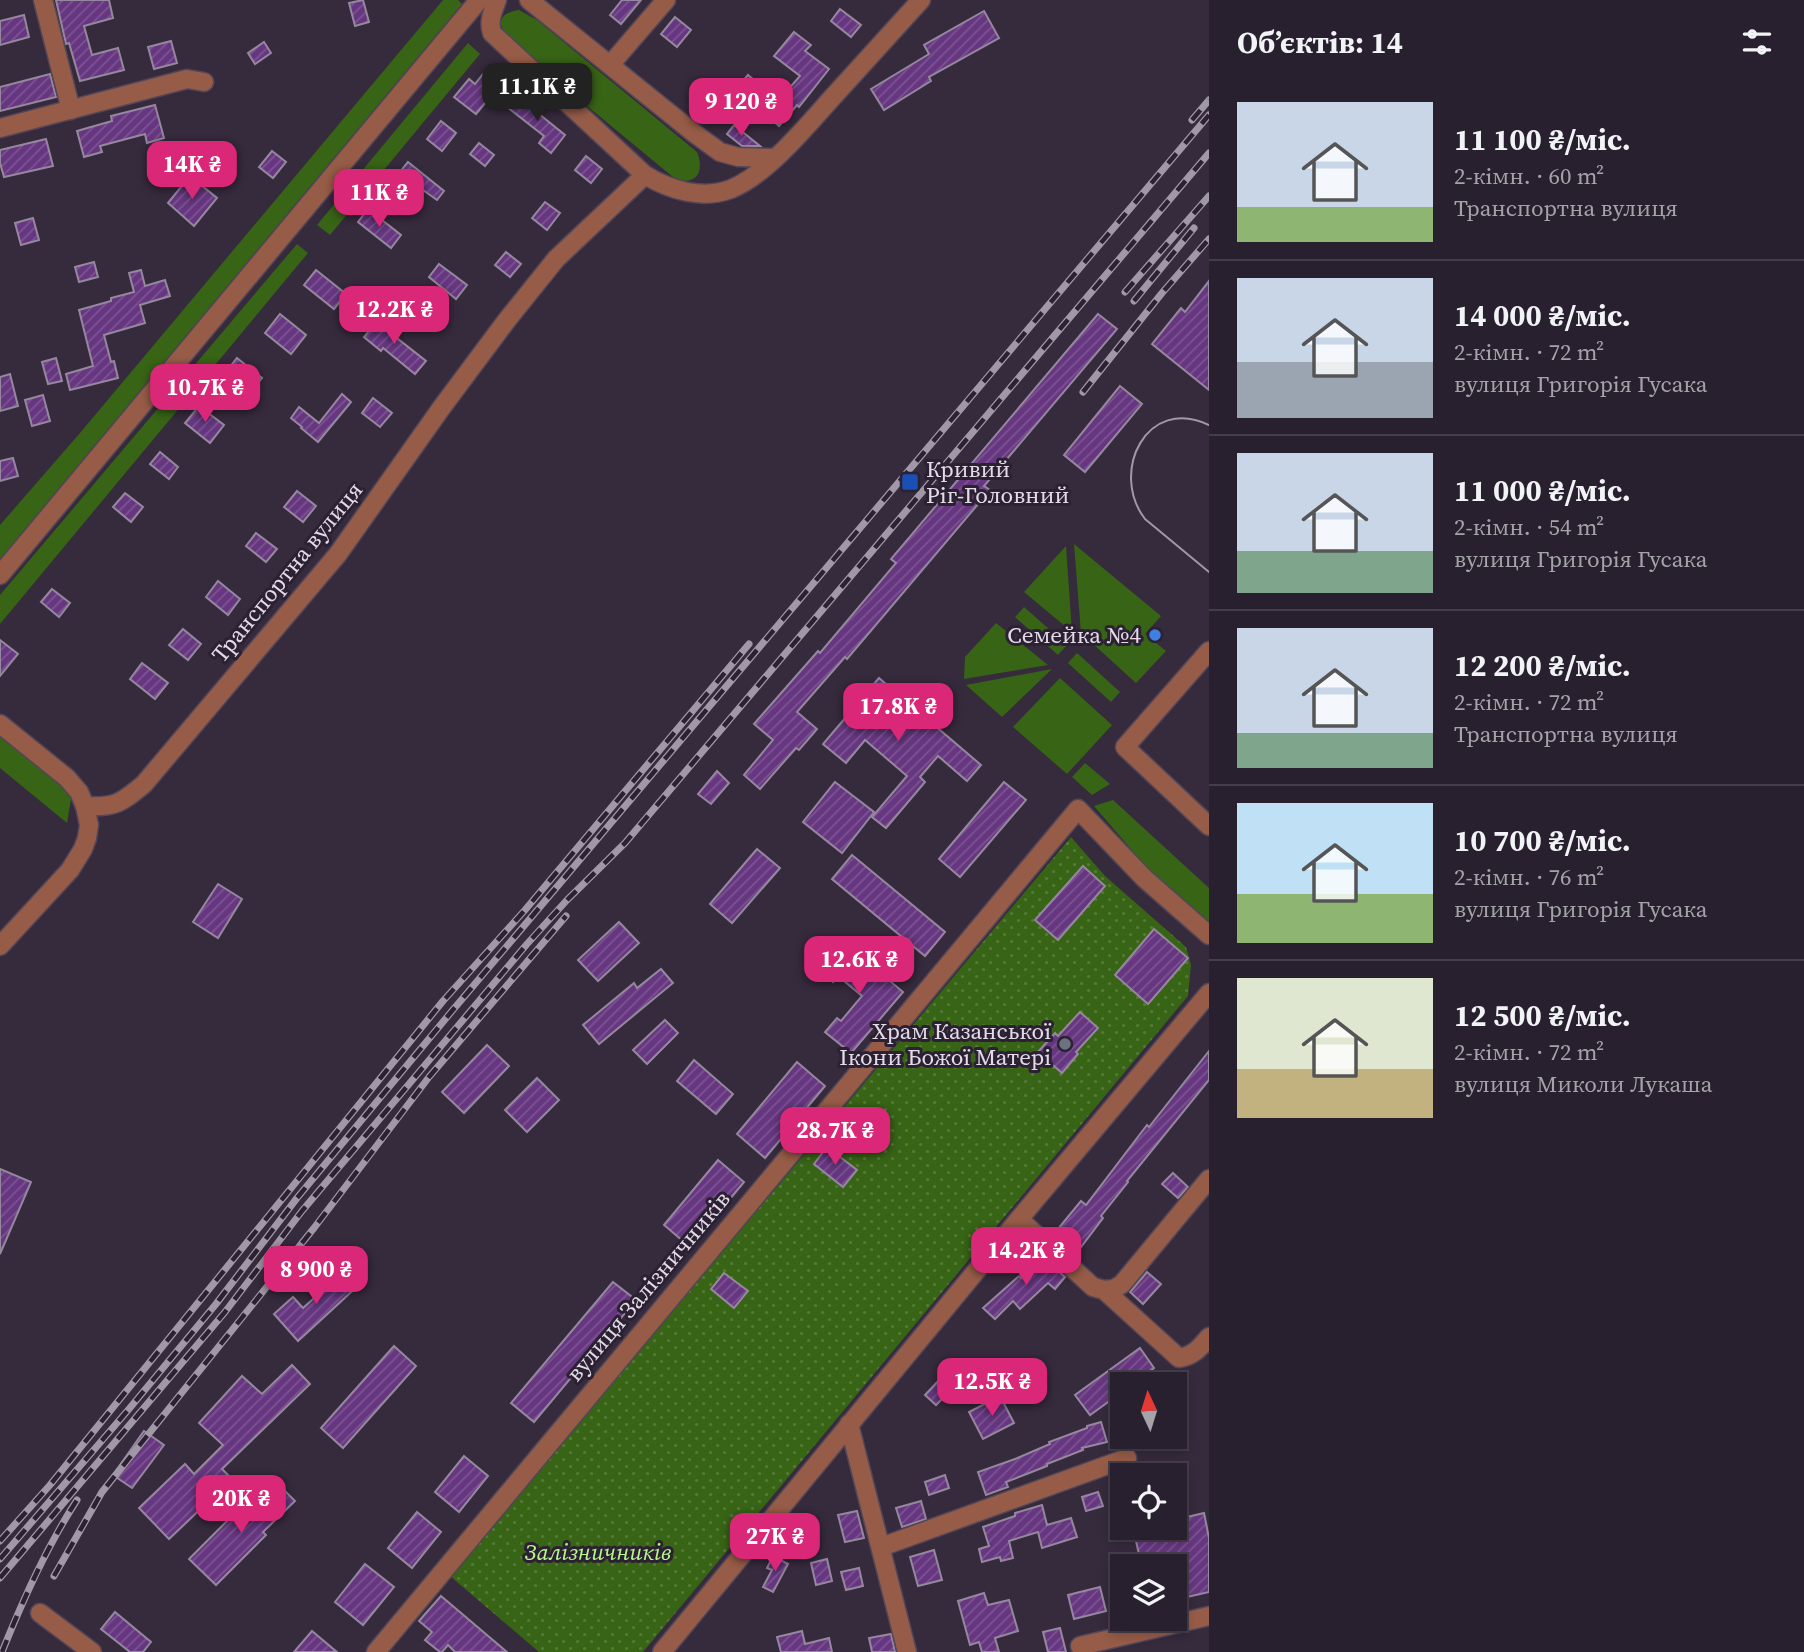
<!DOCTYPE html>
<html lang="uk">
<head>
<meta charset="utf-8">
<style>
  body { margin:0; font-family:"Source Serif 4",serif; background:#302836; color:#f1f3f6; height:100vh; display:flex; flex-direction:column; font-size:26px; white-space:nowrap }
  * { box-sizing:border-box; margin:0 }
  p { font-size:23px; color:#a5a3aa }
  .icon { flex:none; width:38px; height:38px; fill:none; stroke:currentColor; stroke-width:2; stroke-linecap:round; stroke-linejoin:round }
  .map { position:relative; flex:1; overflow:hidden }
  .side { display:flex; flex-direction:column; background:#28202e; width:595px }
  .side>* { flex:none }
  .needle { width:46px; rotate:356deg }
  .tools { position:absolute; left:1110px; top:1372px; display:grid; gap:14px }
  .tools a { display:grid; place-items:center; width:77px; height:77px; border-radius:0px; background:#28202e; box-shadow:0 4px 10px #0003,0 0 0 2px #443e4a; font-size:35px }
  .price { position:absolute; translate:-50% -60px; padding:0 16px; border-radius:14px; background:#db2777; color:#fff; font-size:23px; line-height:46px; filter:drop-shadow(0 2px 4px #0008) }
  .price::after { content:''; position:absolute; left:50%; top:42px; width:21px; height:16px; margin-left:-10px; background:inherit; clip-path:polygon(0 0,100% 0,50% 100%) }
  .price.selected { background:#222; color:#fff }
  ul { padding:0; list-style:none }
  li { display:flex; align-items:center; gap:21px; height:175px; padding:0 28px }
  li+li { border-top:2px solid #443e4a }
  li span { display:grid; place-items:center; flex:none; width:196px; height:140px; border-radius:0px; color:#555 }
  li>.icon { margin-inline-start:auto }
  span .icon { width:84px; height:84px; fill:#fffc; stroke-width:1 }
  li b { font-size:30px }
  h2 { display:flex; justify-content:space-between; align-items:center; height:84px; padding:0 28px; font-size:30px }
  main { display:flex; flex:1; min-height:0 }
  .map>svg:first-child { display:block }
</style>
</head>
<body>
<main>
<div class="map">
<svg width="1209" height="1652" viewBox="0 0 1209 1652">
  <defs>
    <pattern id="park-dots" width="8" height="8" patternUnits="userSpaceOnUse" patternTransform="scale(1.75)"><rect width="8" height="8" fill="#386416"/><path d="M2 2h.1M6 6h.1" fill="none" stroke="#557a38" stroke-width="1.8" stroke-linecap="round"/></pattern>
    <pattern id="building-hatch" width="6" height="6" patternUnits="userSpaceOnUse" patternTransform="scale(1.75)"><rect width="6" height="6" fill="#663780"/><path d="M-1 1l2-2M0 6l6-6M5 7l2-2" fill="none" stroke="#7c5392"/></pattern>
  </defs>
  <rect width="100%" height="100%" fill="#362a3d"/>
  <g fill="#386416">
    <polygon points="443,0 458,0 462,4 0,559 0,525 80,433"/>
    <path d="M519,10L537,20L697,152C702,163 702,181 685,181C681,181 677,178 673,177L512,44C498,28 494,14 519,10Z"/>
    <polygon points="468,43 480,54 330,235 317,225"/>
    <polygon points="297,244 308,253 0,624 0,595"/>
    <polygon points="1074,544 1161,616 1145,634 1166,651 1136,683 1081,633"/>
    <polygon points="1066,546 1072,632 1024,592"/>
    <polygon points="1024,607 1067,645 1058,655 1015,617"/>
    <polygon points="996,623 1048,665 964,679 965,657"/>
    <polygon points="1077,653 1120,692 1111,702 1068,663"/>
    <polygon points="1052,669 1002,717 966,685"/>
    <polygon points="1060,678 1112,725 1067,774 1013,727"/>
    <polygon points="0,734 72,793 67,823 0,768"/>
    <polygon points="1085,763 1110,784 1092,795 1072,777"/>
    <polygon points="1113,800 1209,888 1209,925 1159,882 1094,806"/>
  </g>
  <polygon fill="url(#park-dots)" points="1071,837 1105,876 1186,947 1191,965 1188,996 643,1652 539,1652 450,1576"/>
  <g fill="url(#building-hatch)" stroke="#95879e" stroke-width="2">
    <polygon points="56,0 109,0 113,18 84,26 92,55 118,48 124,70 80,81 69,43 66,44"/>
    <polygon points="363,0 369,22 355,26 349,3"/>
    <polygon points="622,0 641,0 621,24 610,15"/>
    <polygon points="840,9 861,25 851,37 831,21"/>
    <polygon points="984,11 999,38 929,77 931,81 884,110 871,89 929,54 924,45"/>
    <polygon points="24,15 29,37 0,45 0,21"/>
    <polygon points="675,17 691,30 677,47 661,34"/>
    <polygon points="794,32 811,45 805,51 829,69 799,107 797,105 779,126 736,89 748,75 778,101 800,76 774,56"/>
    <polygon points="171,41 177,63 154,69 148,47"/>
    <polygon points="264,42 271,53 255,64 248,53"/>
    <polygon points="50,74 56,97 0,111 0,87"/>
    <polygon points="483,74 499,86 476,114 454,97 469,79 475,84"/>
    <polygon points="518,94 541,112 539,114 565,135 551,153 539,143 544,136 507,107"/>
    <polygon points="155,105 164,138 147,143 145,134 100,146 102,152 84,157 77,131 112,121 111,116"/>
    <polygon points="441,121 456,133 442,151 427,139"/>
    <polygon points="734,125 760,146 742,146 727,134"/>
    <polygon points="46,139 53,166 4,177 0,163 0,150"/>
    <polygon points="479,143 494,155 485,166 470,154"/>
    <polygon points="272,151 286,162 273,178 259,167"/>
    <polygon points="586,156 602,169 591,183 575,170"/>
    <polygon points="408,162 444,191 437,200 399,173"/>
    <polygon points="190,176 217,198 194,226 168,203"/>
    <polygon points="545,202 560,213 547,230 532,218"/>
    <polygon points="368,209 401,235 391,248 358,222"/>
    <polygon points="33,218 39,240 21,245 15,223"/>
    <polygon points="506,252 521,264 510,277 495,265"/>
    <polygon points="94,262 98,277 79,282 75,267"/>
    <polygon points="439,264 467,285 456,299 429,277"/>
    <polygon points="141,270 145,286 165,280 170,296 140,305 145,323 104,335 111,362 114,361 118,378 70,390 66,374 93,366 79,310 111,301 111,298 134,292 129,273"/>
    <polygon points="316,270 346,294 334,309 304,285"/>
    <polygon points="1209,281 1209,390 1152,344 1181,308 1185,312"/>
    <polygon points="280,314 306,335 291,354 265,333"/>
    <polygon points="1098,314 1117,329 984,486 990,490 847,659 845,657 797,712 817,729 799,750 796,748 760,789 744,775 773,740 754,724 818,651 820,653 896,563 891,559"/>
    <polygon points="380,318 396,331 393,335 426,361 415,374 383,348 381,351 364,337"/>
    <polygon points="56,358 62,381 48,384 42,362"/>
    <polygon points="237,358 262,378 250,393 225,373"/>
    <polygon points="10,374 18,406 0,411 0,377"/>
    <polygon points="1120,386 1142,404 1085,472 1064,455"/>
    <polygon points="342,394 351,402 318,442 301,428 302,427 291,418 299,407 319,423"/>
    <polygon points="43,395 50,421 32,426 25,400"/>
    <polygon points="373,398 392,413 380,427 362,413"/>
    <polygon points="199,406 224,425 210,443 185,423"/>
    <polygon points="160,452 178,467 169,479 150,464"/>
    <polygon points="13,458 18,476 0,481 0,461"/>
    <polygon points="297,491 316,506 303,522 284,507"/>
    <polygon points="125,493 143,507 131,522 113,507"/>
    <polygon points="256,533 277,549 266,562 246,546"/>
    <polygon points="218,581 240,599 228,615 206,597"/>
    <polygon points="52,589 70,603 59,617 41,602"/>
    <polygon points="183,629 201,644 188,660 169,645"/>
    <polygon points="0,640 18,654 0,676"/>
    <polygon points="142,663 168,683 155,699 130,679"/>
    <polygon points="879,678 981,765 967,781 938,756 920,777 925,782 886,828 872,817 907,776 865,740 846,763 823,744"/>
    <polygon points="717,771 729,783 711,804 698,794"/>
    <polygon points="835,782 874,812 842,853 803,822"/>
    <polygon points="1004,782 1026,800 960,877 939,859"/>
    <polygon points="757,849 780,868 732,923 710,904"/>
    <polygon points="852,855 945,932 925,956 832,879"/>
    <polygon points="1083,866 1105,886 1058,940 1035,920"/>
    <polygon points="218,884 242,899 218,938 193,922"/>
    <polygon points="619,922 639,943 598,981 578,960"/>
    <polygon points="1154,929 1188,958 1148,1004 1115,975"/>
    <polygon points="844,942 903,992 851,1053 825,1032 837,1018 841,1021 862,996 838,976 833,982 820,971"/>
    <polygon points="661,969 673,983 599,1044 583,1025 634,983 637,988"/>
    <polygon points="1080,1012 1098,1028 1076,1052 1078,1054 1062,1073 1038,1052 1055,1033 1058,1036"/>
    <polygon points="665,1020 678,1033 647,1064 633,1050"/>
    <polygon points="487,1045 509,1066 464,1113 442,1092"/>
    <polygon points="1209,1051 1209,1080 1127,1181 1128,1182 1101,1216 1103,1218 1075,1255 1053,1235 1081,1201 1086,1205 1147,1125 1149,1127"/>
    <polygon points="694,1060 733,1094 716,1114 677,1081"/>
    <polygon points="797,1062 825,1086 765,1158 737,1134"/>
    <polygon points="537,1078 559,1100 527,1132 505,1110"/>
    <polygon points="827,1147 857,1170 843,1187 814,1164"/>
    <polygon points="718,1160 744,1182 690,1247 664,1225"/>
    <polygon points="0,1169 31,1182 0,1254"/>
    <polygon points="1173,1173 1188,1187 1178,1198 1162,1184"/>
    <polygon points="1041,1255 1065,1277 1055,1289 1048,1283 1020,1309 1013,1301 995,1319 983,1308 1019,1276 1021,1278"/>
    <polygon points="346,1269 360,1284 298,1341 274,1314 293,1297 303,1308"/>
    <polygon points="1147,1272 1161,1284 1143,1304 1130,1292"/>
    <polygon points="724,1273 748,1291 734,1308 711,1289"/>
    <polygon points="613,1282 636,1300 534,1422 511,1403"/>
    <polygon points="394,1346 416,1366 343,1448 321,1428"/>
    <polygon points="1140,1348 1154,1368 1133,1384 1122,1384 1122,1392 1090,1415 1075,1395"/>
    <polygon points="292,1365 310,1384 222,1469 232,1479 169,1539 139,1508 185,1464 194,1474 223,1445 199,1423 242,1376 262,1394"/>
    <polygon points="941,1378 952,1389 936,1405 925,1395"/>
    <polygon points="1000,1396 1014,1423 983,1439 969,1412"/>
    <polygon points="1101,1422 1107,1442 1082,1448 1083,1450 1047,1464 1047,1466 1006,1482 1008,1487 986,1495 978,1472 1015,1459 1050,1444 1049,1442 1087,1428 1087,1426"/>
    <polygon points="144,1431 164,1445 132,1488 113,1475"/>
    <polygon points="464,1456 488,1476 459,1512 435,1492"/>
    <polygon points="945,1475 949,1488 929,1495 925,1482"/>
    <polygon points="276,1482 295,1501 263,1532 266,1535 216,1585 189,1559 239,1509 244,1513"/>
    <polygon points="1098,1492 1103,1506 1086,1511 1082,1497"/>
    <polygon points="921,1501 926,1519 902,1527 896,1508"/>
    <polygon points="1042,1505 1047,1525 1071,1518 1077,1537 1042,1548 1038,1532 1009,1541 1013,1558 1001,1561 1000,1557 982,1562 979,1549 989,1546 983,1527 1015,1516 1015,1513"/>
    <polygon points="857,1511 864,1538 845,1542 838,1515"/>
    <polygon points="417,1512 441,1532 412,1568 388,1548"/>
    <polygon points="1204,1513 1209,1538 1209,1592 1174,1600 1174,1556 1141,1563 1133,1528 1174,1528 1174,1520"/>
    <polygon points="934,1550 942,1580 918,1586 910,1557"/>
    <polygon points="773,1556 788,1564 773,1592 763,1587 772,1570 767,1568"/>
    <polygon points="827,1559 832,1581 816,1585 811,1563"/>
    <polygon points="365,1564 394,1587 363,1625 335,1602"/>
    <polygon points="859,1568 863,1586 846,1590 841,1572"/>
    <polygon points="1100,1587 1106,1611 1074,1619 1068,1595"/>
    <polygon points="984,1593 988,1605 1009,1600 1018,1631 995,1638 999,1652 982,1652 979,1642 970,1645 958,1601"/>
    <polygon points="441,1596 507,1652 455,1652 448,1645 442,1652 440,1652 425,1640 432,1632 419,1621"/>
    <polygon points="115,1612 151,1642 143,1652 130,1652 101,1629"/>
    <polygon points="1060,1628 1066,1652 1048,1652 1043,1632"/>
    <polygon points="312,1631 337,1652 294,1652"/>
    <polygon points="802,1631 805,1644 829,1638 832,1652 781,1652 777,1637"/>
    <polygon points="891,1634 895,1652 872,1652 869,1638"/>
  </g>
  <g fill="none" stroke-linecap="round" stroke-linejoin="round">
    <g stroke="#524658" stroke-width="21">
      <g id="minor">
        <polyline points="43,0 71,110"/>
        <polyline points="610,65 666,0"/>
        <polyline points="0,128 187,79 204,82"/>
        <polyline points="0,575 479,0"/>
        <polyline points="0,724 67,778 79,792 85,806"/>
        <path d="M0,946L70,870L83,849L87,838L89,825L85,806C115,808 121,803 144,784L338,554L442,407L507,320L556,259L645,175"/>
        <path d="M1019,1219L1093,1287L1104,1290L1179,1358C1193,1356 1200,1348 1209,1337"/>
        <polyline points="1104,1290 1114,1289 1122,1284 1209,1179"/>
        <polyline points="849,1424 907,1652"/>
        <polyline points="881,1547 1127,1458"/>
        <polyline points="40,1613 92,1652"/>
        <polyline points="1080,1646 1209,1616"/>
        <polyline points="376,1652 1078,809 1144,878 1209,935"/>
      </g>
    </g>
    <g stroke="#524658" stroke-width="21">
      <g id="tertiary">
        <path d="M497,0C493,11 488,21 492,33L645,175C670,190 702,200 731,189C766,175 806,127 831,99C861,66 891,33 921,0"/>
        <polyline points="529,0 694,133 720,152 738,157 775,158"/>
        <polyline points="1209,651 1125,747 1209,826"/>
        <polyline points="662,1652 1019,1219 1209,993"/>
      </g>
    </g>
    <use href="#minor" stroke="#965c47" stroke-width="18"/>
    <use href="#tertiary" stroke="#965c47" stroke-width="18"/>
    <path stroke="#a198a7" stroke-width="2" d="M1209,425C1147,395 1109,472 1145,519L1209,572"/>
    <g stroke="#a198a7" stroke-width="7">
      <g id="rail">
        <polyline points="1192,120 1209,100"/>
        <polyline points="1125,292 1209,196"/>
        <polyline points="1134,301 1194,228"/>
        <polyline points="1083,392 1162,293 1209,239"/>
        <polyline points="0,1541 50,1485 443,1001 525,910 749,644"/>
        <polyline points="0,1559 129,1409 216,1304 297,1198 452,1011 1209,115"/>
        <polyline points="54,1576 102,1492 314,1228 429,1077 566,916"/>
        <polyline points="0,1578 225,1312 302,1211 527,944 567,900 625,843 1209,153"/>
        <path d="M2,1652C23,1600 46,1548 77,1500"/>
      </g>
    </g>
    <use href="#rail" stroke="#2c2133" stroke-width="4.5" stroke-dasharray="13" stroke-linecap="butt"/>
  </g>
  <rect fill="#1a4fb4" stroke="#2c2133" stroke-width="2.5" x="901" y="473" width="18" height="18" rx="3.5"/>
  <circle fill="#3f7fe0" stroke="#2c2133" stroke-width="2.5" cx="1155" cy="635" r="7"/>
  <circle fill="#6b7280" stroke="#2c2133" stroke-width="2.5" cx="1065" cy="1044" r="7"/>
  <g text-anchor="middle" dominant-baseline="central" stroke-width="6" stroke-linejoin="round" paint-order="stroke">
    <g font-size="23" fill="#e3dce8" stroke="#2c2133" text-anchor="end">
      <text x="926" y="469" text-anchor="start">Кривий<tspan x="926" dy="26">Ріг-Головний</tspan></text>
      <text x="1141" y="635">Семейка №4</text>
      <text x="1051" y="1031">Храм Казанської<tspan x="1051" dy="26">Ікони Божої Матері</tspan></text>
    </g>
    <g font-size="23" fill="#e3dce8" stroke="#2c2133">
      <text transform="translate(287 572) rotate(-51)">Транспортна вулиця</text>
      <text transform="translate(648 1286) rotate(-50)">вулиця Залізничників</text>
    </g>
    <g font-size="23" font-style="italic" fill="#b5f88c" stroke="#2c2133">
      <text x="598" y="1552">Залізничників</text>
    </g>
  </g>
</svg>
<div class="tools">
<a><svg class="needle" viewBox="-14 -14 28 28"><path d="M0-13l5 13h-10z" fill="#e53935"/><path d="M0 13l5-13h-10z" fill="#a5a3aa"/></svg></a>
<a><svg class="icon" aria-label="locate" viewBox="0 0 24 24"><circle cx="12" cy="12" r="6"/><path d="M12 2v4M12 18v4M2 12h4M18 12h4"/></svg></a>
<a><svg class="icon" aria-label="layers" viewBox="0 0 24 24"><path d="M12 4l9 5-9 5-9-5zM3 14l9 5 9-5"/></svg></a>
</div>
<b class="price selected" style="left:537px;top:123px">11.1K ₴</b>
<b class="price" style="left:741px;top:138px">9 120 ₴</b>
<b class="price" style="left:192px;top:201px">14K ₴</b>
<b class="price" style="left:379px;top:229px">11K ₴</b>
<b class="price" style="left:394px;top:346px">12.2K ₴</b>
<b class="price" style="left:205px;top:424px">10.7K ₴</b>
<b class="price" style="left:898px;top:743px">17.8K ₴</b>
<b class="price" style="left:859px;top:996px">12.6K ₴</b>
<b class="price" style="left:835px;top:1167px">28.7K ₴</b>
<b class="price" style="left:1026px;top:1287px">14.2K ₴</b>
<b class="price" style="left:316px;top:1306px">8 900 ₴</b>
<b class="price" style="left:992px;top:1418px">12.5K ₴</b>
<b class="price" style="left:241px;top:1535px">20K ₴</b>
<b class="price" style="left:775px;top:1573px">27K ₴</b>
</div>
<section class="side">
<h2>Об’єктів: 14<svg class="icon" aria-label="filters" viewBox="0 0 24 24"><path d="M4 7h16M4 17h16"/><circle cx="9" cy="7" r="2"/><circle cx="15" cy="17" r="2"/></svg></h2>
<ul>
<li><span style="background:linear-gradient(#c9d6e8 75%,#8fb573 0)"><svg class="icon" aria-label="home" viewBox="0 0 24 24"><path d="M3 11l9-7 9 7M6 9v11h12V9"/></svg></span><div><b>11 100 ₴/міс.</b><p>2-кімн. · 60 m²</p><p>Транспортна вулиця</p></div></li>
<li><span style="background:linear-gradient(#c9d6e8 60%,#9aa5b1 0)"><svg class="icon" aria-label="home" viewBox="0 0 24 24"><path d="M3 11l9-7 9 7M6 9v11h12V9"/></svg></span><div><b>14 000 ₴/міс.</b><p>2-кімн. · 72 m²</p><p>вулиця Григорія Гусака</p></div></li>
<li><span style="background:linear-gradient(#c9d6e8 70%,#7fa58c 0)"><svg class="icon" aria-label="home" viewBox="0 0 24 24"><path d="M3 11l9-7 9 7M6 9v11h12V9"/></svg></span><div><b>11 000 ₴/міс.</b><p>2-кімн. · 54 m²</p><p>вулиця Григорія Гусака</p></div></li>
<li><span style="background:linear-gradient(#c9d6e8 75%,#7fa58c 0)"><svg class="icon" aria-label="home" viewBox="0 0 24 24"><path d="M3 11l9-7 9 7M6 9v11h12V9"/></svg></span><div><b>12 200 ₴/міс.</b><p>2-кімн. · 72 m²</p><p>Транспортна вулиця</p></div></li>
<li><span style="background:linear-gradient(#bfe0f5 65%,#8fb573 0)"><svg class="icon" aria-label="home" viewBox="0 0 24 24"><path d="M3 11l9-7 9 7M6 9v11h12V9"/></svg></span><div><b>10 700 ₴/міс.</b><p>2-кімн. · 76 m²</p><p>вулиця Григорія Гусака</p></div></li>
<li><span style="background:linear-gradient(#dfe7d0 65%,#c2b280 0)"><svg class="icon" aria-label="home" viewBox="0 0 24 24"><path d="M3 11l9-7 9 7M6 9v11h12V9"/></svg></span><div><b>12 500 ₴/міс.</b><p>2-кімн. · 72 m²</p><p>вулиця Миколи Лукаша</p></div></li>
</ul>
</section>
</main>
</body>
</html>
